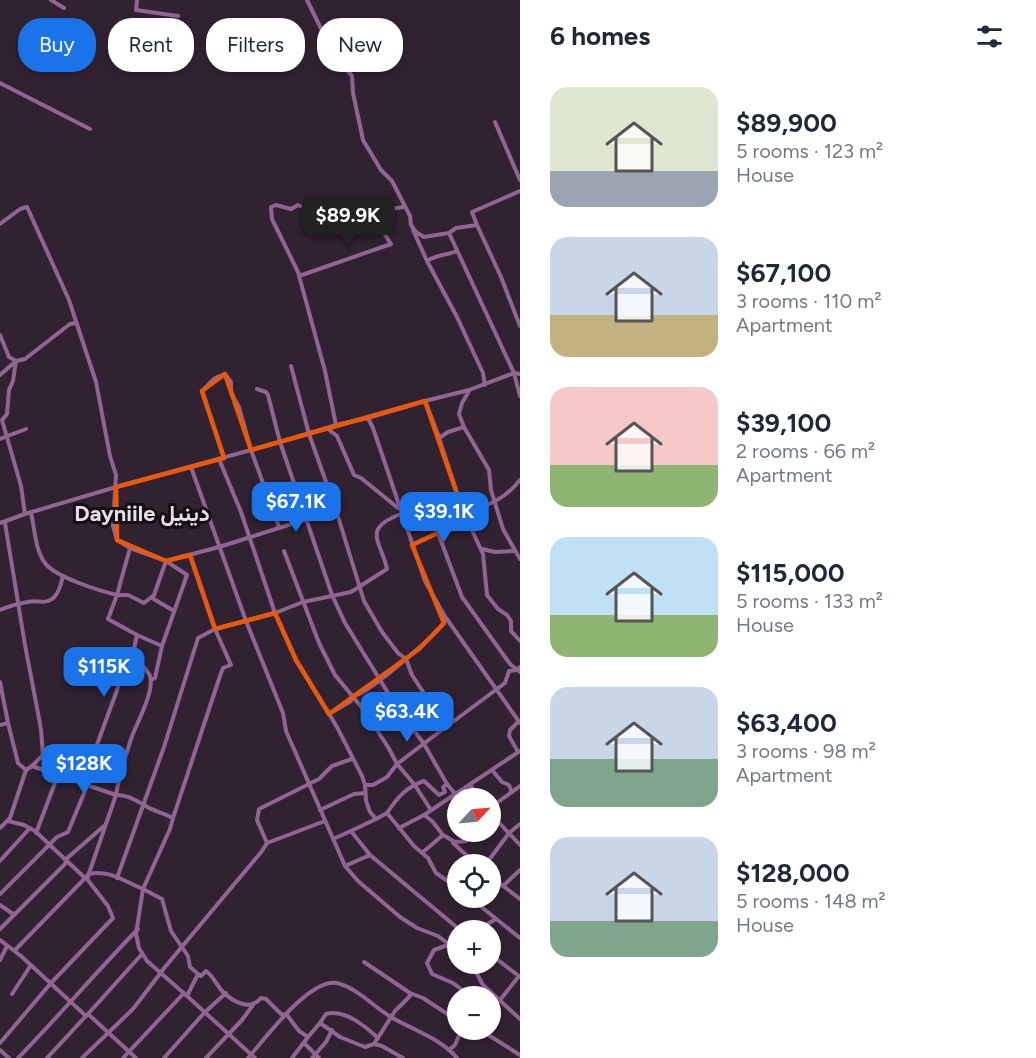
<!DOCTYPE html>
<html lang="en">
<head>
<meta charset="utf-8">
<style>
  body { margin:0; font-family:Figtree,Vazirmatn,sans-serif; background:#f6f6f7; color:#1f2937; height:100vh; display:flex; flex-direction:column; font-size:22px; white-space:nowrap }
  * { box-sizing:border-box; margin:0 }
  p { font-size:20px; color:#747a83 }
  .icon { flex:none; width:33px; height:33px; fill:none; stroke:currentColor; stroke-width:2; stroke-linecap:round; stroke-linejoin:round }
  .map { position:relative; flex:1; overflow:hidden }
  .drawer { display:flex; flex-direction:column; background:#fff; width:516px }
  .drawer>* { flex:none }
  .guide { position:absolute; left:18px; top:18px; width:411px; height:54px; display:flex; gap:12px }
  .needle { width:39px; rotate:64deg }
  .tools { position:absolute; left:447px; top:788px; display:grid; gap:12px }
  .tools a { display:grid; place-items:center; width:54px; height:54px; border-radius:50%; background:#fff; box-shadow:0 3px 9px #0003; font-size:30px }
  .price { position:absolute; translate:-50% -51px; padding:0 14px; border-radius:12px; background:#1a73e8; color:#fff; font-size:20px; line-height:39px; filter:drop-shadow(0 2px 3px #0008) }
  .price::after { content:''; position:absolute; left:50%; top:36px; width:18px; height:14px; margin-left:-9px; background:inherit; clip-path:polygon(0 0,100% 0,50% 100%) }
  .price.selected { background:#222; color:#fff }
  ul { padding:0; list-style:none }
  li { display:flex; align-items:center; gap:18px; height:150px; padding:0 30px }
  li span { display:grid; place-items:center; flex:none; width:168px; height:120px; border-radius:18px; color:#555 }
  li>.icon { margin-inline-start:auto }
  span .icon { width:72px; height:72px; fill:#fffc; stroke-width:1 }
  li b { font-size:26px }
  h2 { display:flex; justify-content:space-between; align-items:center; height:72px; padding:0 30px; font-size:26px }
  .tag { padding:0 21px; border-radius:24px; background:#fff; box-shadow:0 3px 9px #0003; font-size:21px; line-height:54px }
  .tag.selected { background:#1a73e8; color:#fff }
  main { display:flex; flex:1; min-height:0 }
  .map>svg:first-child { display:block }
</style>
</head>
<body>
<main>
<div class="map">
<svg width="520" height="1058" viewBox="0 0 520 1058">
  <rect width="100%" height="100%" fill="#312231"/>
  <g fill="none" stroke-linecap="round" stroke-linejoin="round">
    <g stroke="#916591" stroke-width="4">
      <polyline points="51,0 64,8"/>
      <polyline points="137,0 136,10 178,16"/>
      <polyline points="307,0 332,51 352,76 353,93 363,140 381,170 392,181 410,216 411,225 416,232 424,237 449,233"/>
      <polyline points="0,83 90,129"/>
      <polyline points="495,122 520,180"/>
      <polyline points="520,191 472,212 477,225 456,228 449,233 514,373 520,396"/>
      <path d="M0,224L20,209L27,207L69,300L96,382L110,456L116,475L113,526L117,540L130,548L117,595C100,591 55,577 45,563C35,550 35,529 31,513"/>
      <polyline points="477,225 501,277 520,326"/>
      <path d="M413,230L427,261C435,255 448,255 457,251"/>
      <polyline points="427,261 457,317 483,373 485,385"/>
      <polyline points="299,276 391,244 378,224 375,211"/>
      <polyline points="0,335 9,357 16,361 25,359 70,324 76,323"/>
      <polyline points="291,366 309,434 336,510 364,601 382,632 398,653 406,659 412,675 429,701 446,720 450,722 454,721 505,683 509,671 517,670 520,667"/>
      <polyline points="0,375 16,361 13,381 9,390 7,414 2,420 21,486 25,514"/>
      <polyline points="257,389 266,392 268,395 280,442 332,595 345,623 396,706 424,744 447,784 456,795"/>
      <polyline points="469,391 462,403 459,414 464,427 489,470 491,490 503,529 520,559"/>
      <polyline points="425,401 439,437"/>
      <polyline points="368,418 373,428 425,581 444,615 520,723"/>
      <path d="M336,425L325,371L298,272L272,219L271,207L276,205L291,209L298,205L308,209L310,215C328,210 334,208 345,226L375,211L404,207"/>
      <polyline points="464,427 448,432 439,438 463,511 483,554 487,595 498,609 507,615 511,621 511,631 520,641"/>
      <polyline points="328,429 337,436 354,475 361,478 398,508"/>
      <polyline points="0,439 26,429"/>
      <polyline points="224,458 202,391 215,378 225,374 231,382 231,393 239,407 251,450 279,527"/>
      <polyline points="219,459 241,512 275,613 296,660 337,727 362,776 365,785 366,801 370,812 376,819 387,813 414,846 428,858 436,873 458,888"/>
      <polyline points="191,467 246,621 283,713 286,731 345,866 358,881 400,917 417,928 438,936 458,951"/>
      <path d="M463,511C487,508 505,499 520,480"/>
      <polyline points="0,523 25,514 116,487 280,442 336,425 368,418 425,401 469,390 514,373 520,374"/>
      <polyline points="5,523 25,645 41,729 43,755 32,766"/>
      <polyline points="438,533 462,597 510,664 520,672"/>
      <polyline points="412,545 466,520"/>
      <polyline points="130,548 166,561 219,547 336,510"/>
      <polyline points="482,549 495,552 515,551"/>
      <polyline points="284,551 319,643 335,675 363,709 388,747 397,764 414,784 431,810"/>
      <polyline points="152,598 174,611"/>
      <path d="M0,610C10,606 18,603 28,602C35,600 43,603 48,601C58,598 61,584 63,576"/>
      <path d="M137,635L162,646L187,575L166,561L154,595L144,603L128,595H117L108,619L137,635L133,654C137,660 149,672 150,676C155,692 136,724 131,739C125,758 119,776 116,795C128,795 135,800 144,805C153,811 164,813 173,818L170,829L143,889L136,934L139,948L147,961L187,996"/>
      <polyline points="151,680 155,678 162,646"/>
      <polyline points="0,682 8,723"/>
      <path d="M329,714L351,701L353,696C367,695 433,637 444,623V616"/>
      <polyline points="0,725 8,723 18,763 26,770"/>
      <polyline points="518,752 509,736 510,730 519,721"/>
      <polyline points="94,753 120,682 133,655"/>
      <polyline points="492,770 502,782 509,785 512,792"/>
      <polyline points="365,785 373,785 387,777 397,764 451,723"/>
      <polyline points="470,785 479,798"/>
      <polyline points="490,808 520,786"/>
      <polyline points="320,810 354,794 365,793"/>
      <path d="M387,813C397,798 406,787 424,781L439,795L445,792L443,787L447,784"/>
      <polyline points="490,813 520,845"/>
      <polyline points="424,815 520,751"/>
      <polyline points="173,818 220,676 223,668 231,665 215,629 190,555"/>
      <polyline points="8,821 24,825 35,831 85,878"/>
      <polyline points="0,828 10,818 26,770"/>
      <polyline points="399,828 424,815 432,821 443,835"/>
      <polyline points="351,831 376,819"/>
      <polyline points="36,833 58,775 61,757"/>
      <polyline points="333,839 351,831 370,855 460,930"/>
      <polyline points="267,843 325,821"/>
      <polyline points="453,843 476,864"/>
      <polyline points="423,852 443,835 455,842 466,841 475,831"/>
      <polyline points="65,860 104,826"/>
      <polyline points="0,861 30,828"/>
      <polyline points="486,864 509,833 520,824"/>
      <polyline points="345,866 370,855"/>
      <polyline points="490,876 520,899"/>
      <path d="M117,878L164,747L198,638L215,629L275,613L303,602L351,592L387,569C381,541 361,529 401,514"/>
      <polyline points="503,886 520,870"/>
      <polyline points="143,889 162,899 171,931 188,956 190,967 198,974 187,996 255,1058"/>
      <polyline points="0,894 57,837 68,832 99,757"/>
      <polyline points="469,897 520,938"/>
      <polyline points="0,905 13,914 16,913 67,862"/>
      <polyline points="0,929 15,914"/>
      <polyline points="477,930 496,919"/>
      <polyline points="0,940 21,956 86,1016 88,1014 136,1058"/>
      <polyline points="448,945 434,950 427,963 432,974 453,983 470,996"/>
      <path d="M15,950L89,874C109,869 125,882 143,889"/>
      <polyline points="490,954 520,977"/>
      <polyline points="0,960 7,946"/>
      <polyline points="364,962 410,993"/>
      <polyline points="471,963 483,985 520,1019"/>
      <path d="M198,974L201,976L206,971C214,977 216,984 222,991C232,1001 250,1012 261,998L266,999L281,1014L287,1015L299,1031L308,1037L320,1023L340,1037L365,1047L374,1044L382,1046L403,1058"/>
      <polyline points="12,994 31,965"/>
      <polyline points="500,1000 519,976"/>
      <polyline points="88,1014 142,954"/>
      <path d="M320,1023L326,1014C345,1009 365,1026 378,1038"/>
      <polyline points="468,1029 482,1031 520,1055"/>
      <polyline points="0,1043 51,983 113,918 108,906 87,879 116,795 32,766 26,770"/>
      <polyline points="304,1043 319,1058"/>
      <polyline points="374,1044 395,1011 410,996 410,993 423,998 458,1021"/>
      <polyline points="0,1050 9,1058"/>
      <polyline points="449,1050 455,1045 461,1031 467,1029"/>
      <path d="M18,1058C59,1016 97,971 138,929"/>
      <polyline points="47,1058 86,1016"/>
      <polyline points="82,1058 133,1009 165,967 262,851 267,843 257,820 259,809 319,779 332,766 352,759"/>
      <polyline points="123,1058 184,993"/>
      <polyline points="164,1058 204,1013 226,993"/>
      <polyline points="206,1058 242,1020 253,1005"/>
      <path d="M248,1058C265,1039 309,978 337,983C357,988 374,1007 391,1017C413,1030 440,1038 457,1058"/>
      <polyline points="292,1058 308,1037"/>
      <polyline points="312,1058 326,1042 332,1030"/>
    </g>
  </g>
  <path fill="none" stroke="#e8590c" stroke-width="4.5" stroke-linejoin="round" d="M225,374L251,450L425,401L466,520L412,545L444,623L419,649L329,714L296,660L275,613L215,629L190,555L166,561L117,540L116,487L224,458L202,391Z"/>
  <g text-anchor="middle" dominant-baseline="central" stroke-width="6" stroke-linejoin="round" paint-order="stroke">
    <g font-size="22" font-weight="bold" fill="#e8dee8" stroke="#150e15">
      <text x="142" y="513">Dayniile دينيل</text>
    </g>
  </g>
</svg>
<div class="tools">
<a><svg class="needle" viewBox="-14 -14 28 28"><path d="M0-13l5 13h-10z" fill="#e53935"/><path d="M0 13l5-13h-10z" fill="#747a83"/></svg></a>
<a><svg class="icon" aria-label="locate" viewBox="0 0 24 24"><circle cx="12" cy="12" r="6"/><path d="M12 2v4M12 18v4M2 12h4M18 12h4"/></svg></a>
<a>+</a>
<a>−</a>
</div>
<b class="price selected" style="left:348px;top:247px">$89.9K</b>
<b class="price" style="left:296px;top:533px">$67.1K</b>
<b class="price" style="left:444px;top:543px">$39.1K</b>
<b class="price" style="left:104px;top:698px">$115K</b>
<b class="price" style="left:407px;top:743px">$63.4K</b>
<b class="price" style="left:84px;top:795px">$128K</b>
<div class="guide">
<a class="tag selected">Buy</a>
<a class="tag">Rent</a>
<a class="tag">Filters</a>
<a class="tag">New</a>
</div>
</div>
<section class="drawer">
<h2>6 homes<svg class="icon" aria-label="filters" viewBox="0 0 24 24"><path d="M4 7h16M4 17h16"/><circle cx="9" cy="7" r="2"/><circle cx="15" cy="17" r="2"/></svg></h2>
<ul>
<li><span style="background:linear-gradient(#dfe7d0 70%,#9aa5b1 0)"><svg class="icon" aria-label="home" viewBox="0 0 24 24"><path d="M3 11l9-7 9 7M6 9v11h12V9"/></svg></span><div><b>$89,900</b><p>5 rooms · 123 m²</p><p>House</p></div></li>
<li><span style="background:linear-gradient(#c9d6e8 65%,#c2b280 0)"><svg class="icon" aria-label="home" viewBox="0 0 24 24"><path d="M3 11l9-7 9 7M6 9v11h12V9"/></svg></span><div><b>$67,100</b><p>3 rooms · 110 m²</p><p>Apartment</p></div></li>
<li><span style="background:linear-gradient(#f6c9c9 65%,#8fb573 0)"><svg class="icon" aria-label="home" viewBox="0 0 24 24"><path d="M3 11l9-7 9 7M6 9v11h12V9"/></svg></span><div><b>$39,100</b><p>2 rooms · 66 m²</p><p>Apartment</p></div></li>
<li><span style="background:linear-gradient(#bfe0f5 65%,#8fb573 0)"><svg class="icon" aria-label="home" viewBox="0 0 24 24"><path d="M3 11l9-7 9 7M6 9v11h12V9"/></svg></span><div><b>$115,000</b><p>5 rooms · 133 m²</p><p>House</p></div></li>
<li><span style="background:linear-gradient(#c9d6e8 60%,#7fa58c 0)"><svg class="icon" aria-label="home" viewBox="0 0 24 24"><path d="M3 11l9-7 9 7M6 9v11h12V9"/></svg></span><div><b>$63,400</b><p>3 rooms · 98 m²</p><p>Apartment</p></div></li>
<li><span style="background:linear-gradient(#c9d6e8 70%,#7fa58c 0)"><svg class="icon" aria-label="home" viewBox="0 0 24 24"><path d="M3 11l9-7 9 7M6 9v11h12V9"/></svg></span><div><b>$128,000</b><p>5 rooms · 148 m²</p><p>House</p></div></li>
</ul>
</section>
</main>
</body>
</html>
